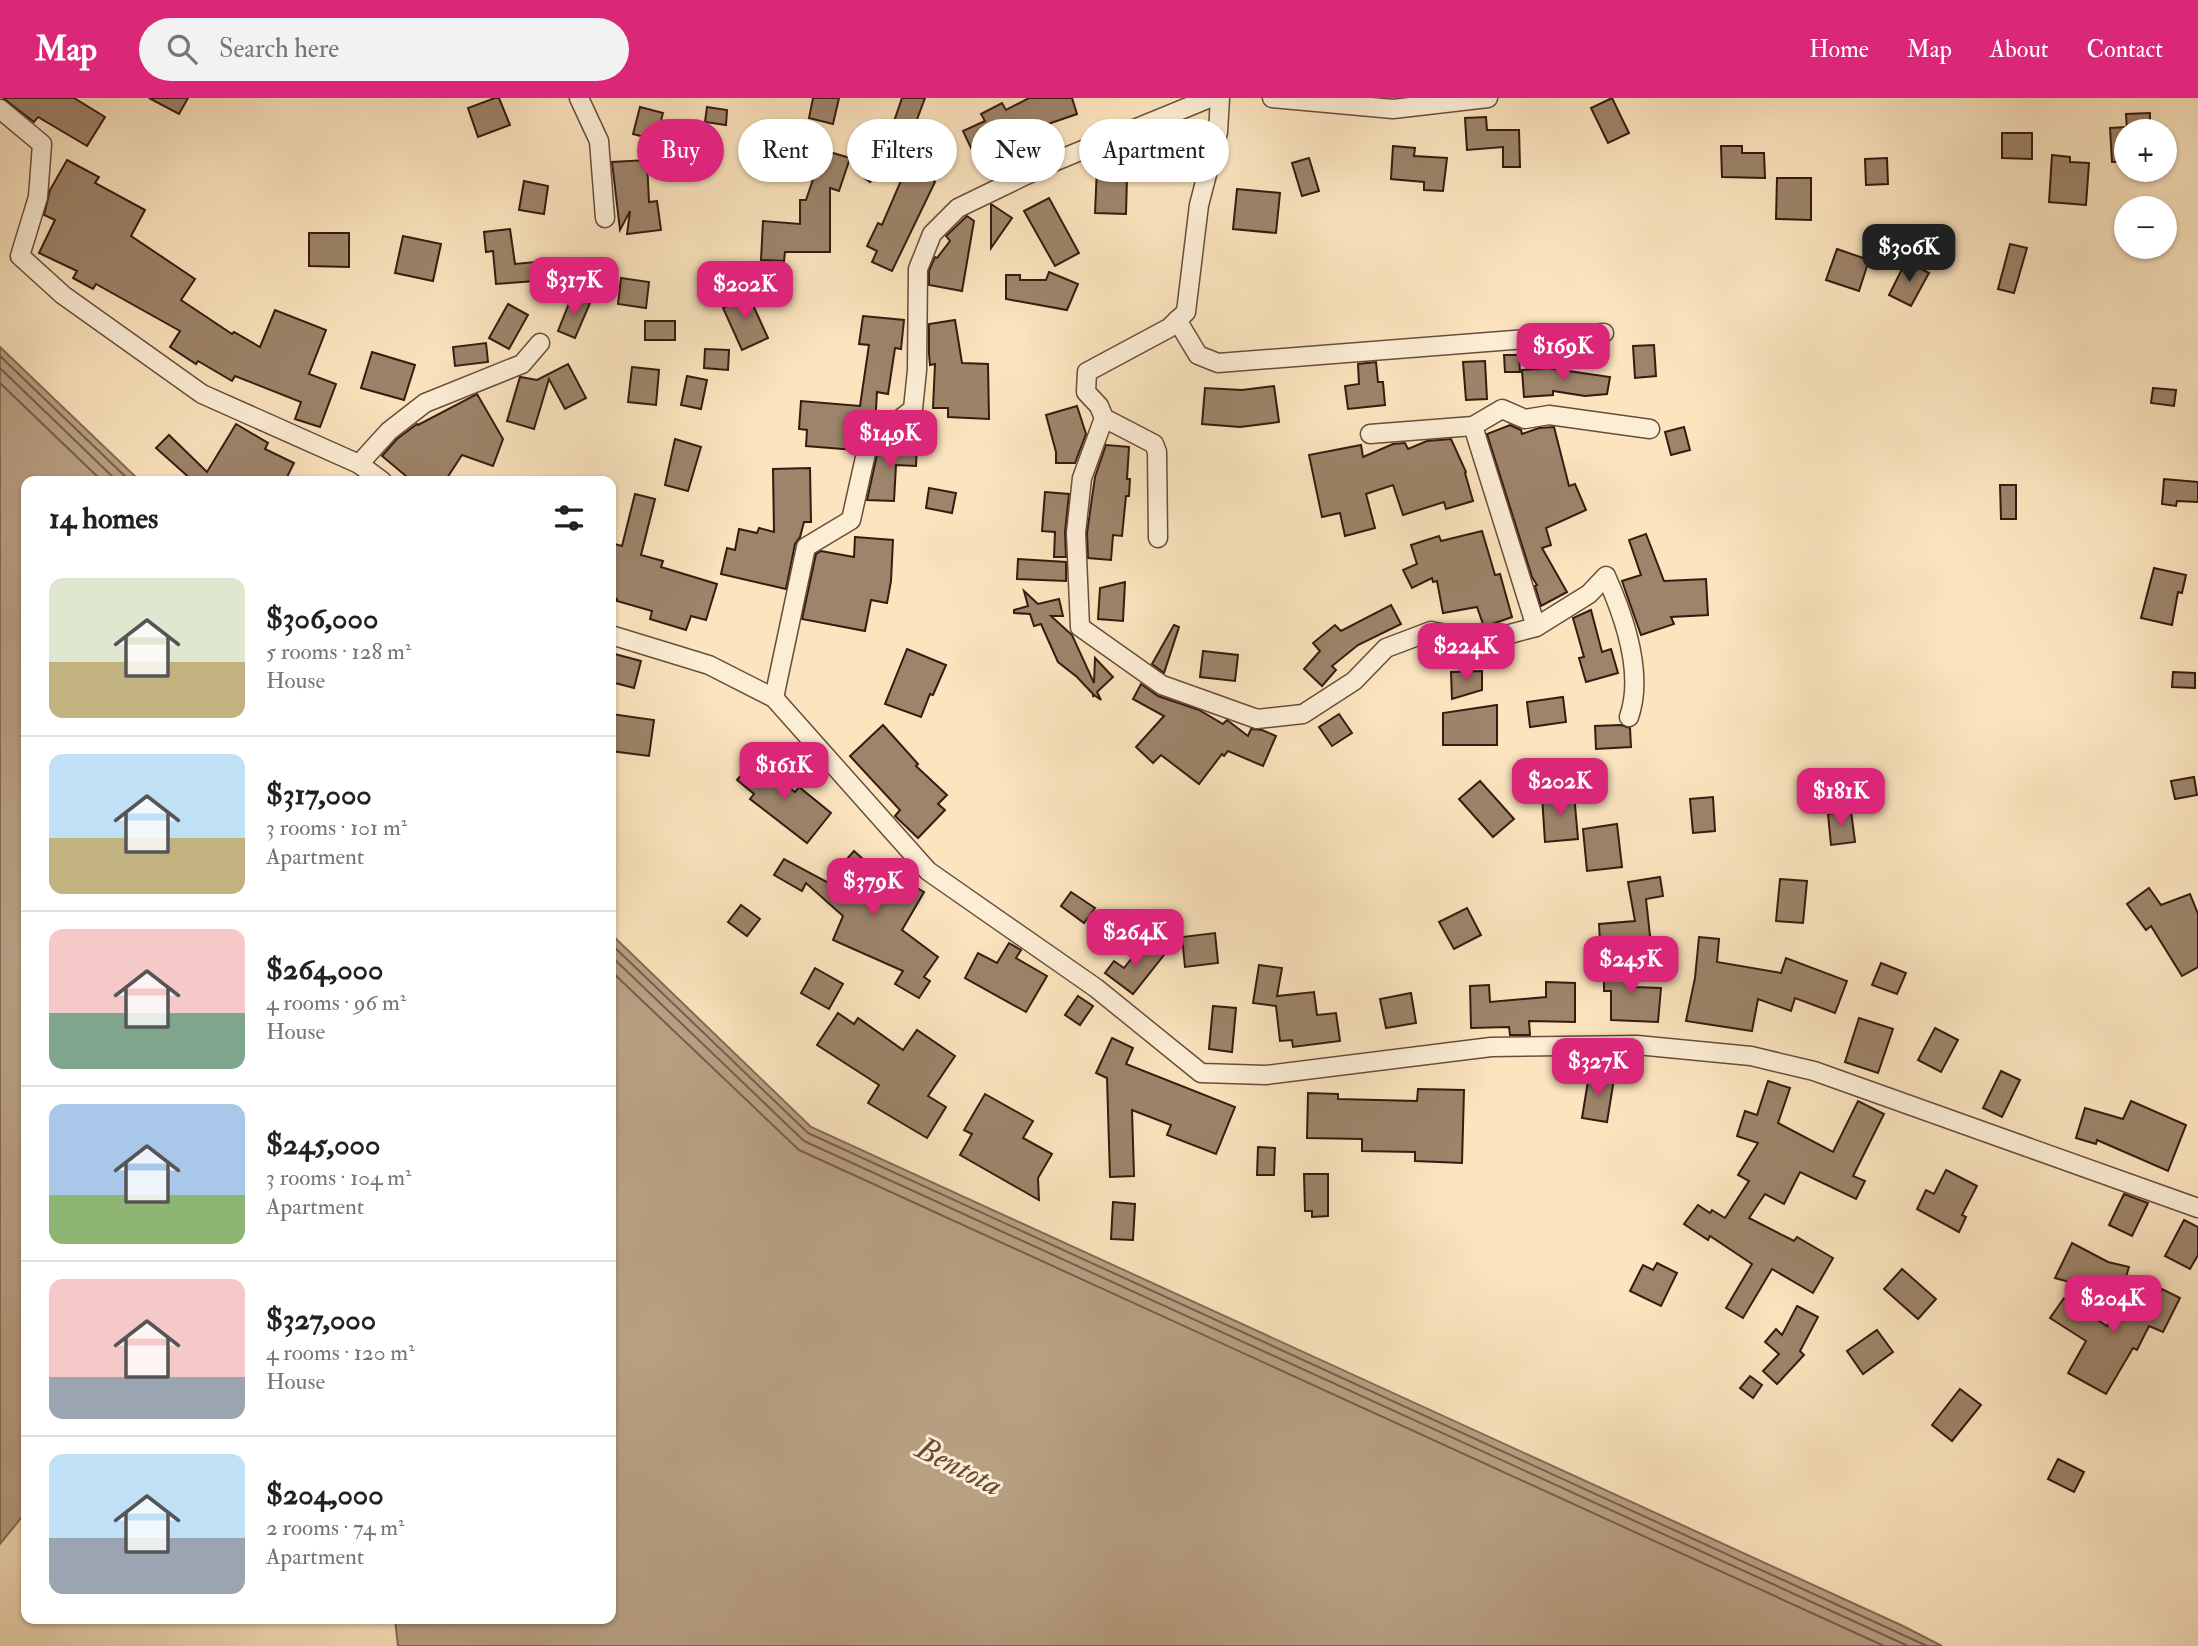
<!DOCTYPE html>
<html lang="en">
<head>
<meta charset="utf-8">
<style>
  body { margin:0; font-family:"IM FELL Double Pica",serif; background:#f2f2f2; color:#202124; height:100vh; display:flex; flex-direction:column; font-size:26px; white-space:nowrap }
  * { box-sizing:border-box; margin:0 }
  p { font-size:23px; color:#757577 }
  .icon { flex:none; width:38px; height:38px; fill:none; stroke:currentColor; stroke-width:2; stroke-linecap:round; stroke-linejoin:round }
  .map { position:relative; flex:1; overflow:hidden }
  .sheet { position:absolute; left:21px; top:378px; width:595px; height:1148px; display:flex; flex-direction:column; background:#fff; border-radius:14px; box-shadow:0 2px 5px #0004 }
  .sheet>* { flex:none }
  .guide { position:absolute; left:637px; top:21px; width:665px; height:63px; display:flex; gap:14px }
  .fabs { position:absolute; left:2114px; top:21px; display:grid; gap:14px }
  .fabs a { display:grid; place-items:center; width:63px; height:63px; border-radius:50%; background:#fff; box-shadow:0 2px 5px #0004; font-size:35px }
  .price { position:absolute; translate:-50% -60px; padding:0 16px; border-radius:14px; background:#db2777; color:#fff; font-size:23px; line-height:46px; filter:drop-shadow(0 2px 4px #0008) }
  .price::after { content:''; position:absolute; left:50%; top:42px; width:21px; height:16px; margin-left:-10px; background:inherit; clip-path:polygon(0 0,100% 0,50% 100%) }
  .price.selected { background:#222; color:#fff }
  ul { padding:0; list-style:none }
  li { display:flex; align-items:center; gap:21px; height:175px; padding:0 28px }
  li+li { border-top:2px solid #e0e0e0 }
  li span { display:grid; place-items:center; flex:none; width:196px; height:140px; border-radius:14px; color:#555 }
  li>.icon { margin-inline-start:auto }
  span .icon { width:84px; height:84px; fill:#fffc; stroke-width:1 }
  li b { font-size:30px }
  h2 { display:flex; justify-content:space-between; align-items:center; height:84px; padding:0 28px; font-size:30px }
  .chip { padding:0 24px; border-radius:32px; background:#fff; box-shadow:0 2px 5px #0004; font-size:24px; line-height:63px }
  .chip.selected { background:#db2777; color:#fff }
  header { display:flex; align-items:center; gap:42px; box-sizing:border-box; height:98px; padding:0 35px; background:#db2777; color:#fff }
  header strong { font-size:33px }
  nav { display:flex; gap:38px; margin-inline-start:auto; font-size:24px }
  .search { width:490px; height:63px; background:#f2f2f2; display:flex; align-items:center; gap:18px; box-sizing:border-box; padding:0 24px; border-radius:38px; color:#757577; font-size:26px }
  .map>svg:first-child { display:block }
</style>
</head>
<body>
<header>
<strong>Map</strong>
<div class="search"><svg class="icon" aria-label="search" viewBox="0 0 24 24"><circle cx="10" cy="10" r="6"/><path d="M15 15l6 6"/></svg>Search here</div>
<nav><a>Home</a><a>Map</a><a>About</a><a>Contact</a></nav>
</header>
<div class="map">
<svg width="2198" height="1548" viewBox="0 0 2198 1548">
  <rect width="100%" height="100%" fill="#fbe4be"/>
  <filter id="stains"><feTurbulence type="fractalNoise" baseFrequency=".00286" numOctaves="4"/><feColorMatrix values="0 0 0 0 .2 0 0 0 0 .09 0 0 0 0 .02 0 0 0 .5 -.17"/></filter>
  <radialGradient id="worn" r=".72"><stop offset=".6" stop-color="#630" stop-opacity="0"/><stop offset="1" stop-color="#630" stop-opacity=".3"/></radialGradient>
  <g fill="#b8a083" stroke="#846b55" stroke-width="2">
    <polygon points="0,249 140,383 26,383 26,1414 0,1446"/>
    <polygon points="611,836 811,1029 1903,1528 1942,1548 398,1548 395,1521 611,1521"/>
  </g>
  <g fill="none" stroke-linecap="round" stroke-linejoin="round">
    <g stroke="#785e4a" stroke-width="2">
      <polyline points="0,258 130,383"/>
      <polyline points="0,270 117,383"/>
      <polyline points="0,285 102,383"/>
      <polyline points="611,846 808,1035 1927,1548"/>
      <polyline points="611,858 804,1043 1908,1548"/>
      <polyline points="611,873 799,1052 1884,1548"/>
    </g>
  </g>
  <g fill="#9d846a" stroke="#371b10" stroke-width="2">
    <polygon points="3,0 74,0 105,19 87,48 38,19 34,24"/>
    <polygon points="149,0 188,0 179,16"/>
    <polygon points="495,0 499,0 510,27 478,39 468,10"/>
    <polygon points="813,0 839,0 833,26 809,20"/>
    <polygon points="902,0 925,0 916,24 870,84 858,75 884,31 890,35"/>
    <polygon points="1029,0 1072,0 1077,16 1051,25 997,53 999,62 981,71 963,33 985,23 981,16 1002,5 1006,12"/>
    <polygon points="1612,0 1629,35 1608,45 1591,10"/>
    <polygon points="640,9 663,15 656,42 633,36"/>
    <polygon points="707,9 727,12 726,27 705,24"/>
    <polygon points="2150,15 2150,33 2127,33 2126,16"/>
    <polygon points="1486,19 1487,32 1519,32 1520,69 1503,69 1503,49 1467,52 1465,20"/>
    <polygon points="2126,29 2126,64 2112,64 2110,30"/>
    <polygon points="2002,35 2032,35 2032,61 2002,60"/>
    <polygon points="1393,48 1415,50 1414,58 1447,60 1443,93 1424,92 1424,84 1391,81"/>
    <polygon points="1721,48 1742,48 1742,55 1764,55 1765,80 1722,79"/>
    <polygon points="915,50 928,58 942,73 932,81 935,84 892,173 872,164 877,153 867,148 878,125 882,127"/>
    <polygon points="823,52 850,60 839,93 830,90 830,154 785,154 784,163 761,162 763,123 800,126 800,102 806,102"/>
    <polygon points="2052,57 2070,59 2070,64 2089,65 2086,107 2049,104"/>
    <polygon points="1309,60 1319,93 1302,98 1292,65"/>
    <polygon points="1887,60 1888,86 1866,87 1865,61"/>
    <polygon points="67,62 99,79 95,85 145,112 131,138 195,181 181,202 232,236 234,234 260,249 275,212 326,232 309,276 336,286 320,329 295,321 301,304 235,278 232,283 198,263 196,266 170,249 180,233 96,186 93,191 73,180 77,173 39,155 55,122 44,117 50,92"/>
    <polygon points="647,62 649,104 657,103 661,132 627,136 630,113 620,132 612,64"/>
    <polygon points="1097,69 1120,70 1120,78 1127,79 1126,116 1095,115"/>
    <polygon points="1777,80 1811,80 1811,122 1776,121"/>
    <polygon points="524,83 548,88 544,116 519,112"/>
    <polygon points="1237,91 1280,95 1276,135 1233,131"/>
    <polygon points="1049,100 1079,155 1055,168 1024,113"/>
    <polygon points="991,106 1012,120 991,150"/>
    <polygon points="967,118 974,123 962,193 929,187 929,173 935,159 937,160 950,143 946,138"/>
    <polygon points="510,131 515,166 535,164 536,183 496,186 493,153 486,154 484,134"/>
    <polygon points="309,135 349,135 349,169 309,168"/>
    <polygon points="403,138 441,146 433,183 395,175"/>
    <polygon points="2010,146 2027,150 2014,195 1998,191"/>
    <polygon points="1837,151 1869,162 1859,193 1826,182"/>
    <polygon points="1906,163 1929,175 1911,208 1889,197"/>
    <polygon points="1049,174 1078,186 1067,212 1006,201 1006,177 1020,177 1020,182 1046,182"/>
    <polygon points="621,180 649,184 646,210 618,206"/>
    <polygon points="747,194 768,240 742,252 723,210 731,206 729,202"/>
    <polygon points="572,198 590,205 575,240 558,233"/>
    <polygon points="508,206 528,217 509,251 489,240"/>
    <polygon points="863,218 904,222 901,251 895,250 888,296 877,294 875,327 860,338 855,352 806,348 807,332 799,331 801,303 860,308 869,247 859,246"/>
    <polygon points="955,222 962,265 988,266 989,321 948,319 948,310 933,310 935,266 930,267 929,256 929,226"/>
    <rect x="645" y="223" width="30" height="19"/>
    <polygon points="486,245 488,264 455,268 453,249"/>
    <polygon points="1654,247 1656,278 1635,280 1633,248"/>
    <polygon points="705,251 729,252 728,272 704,270"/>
    <polygon points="372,254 415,267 404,302 361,290"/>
    <polygon points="1504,257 1519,257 1520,274 1505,274"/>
    <polygon points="1485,263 1487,301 1466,302 1463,264"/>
    <polygon points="1376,264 1378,284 1383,284 1385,307 1348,311 1345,288 1359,286 1358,266"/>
    <polygon points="568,266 586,300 565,311 549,281 534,331 507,323 520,279 537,282"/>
    <polygon points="632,269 659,272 656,307 628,304"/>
    <polygon points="1548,270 1610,279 1607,296 1585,298 1553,293 1553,297 1524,299 1522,272"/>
    <polygon points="687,278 707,282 701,311 681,307"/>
    <polygon points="1274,288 1279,324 1240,329 1202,326 1205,290 1242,292"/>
    <polygon points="2153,290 2176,292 2174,308 2151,305"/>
    <polygon points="477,296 503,341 493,368 462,357 445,383 412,383 382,358 397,341 417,326 418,327"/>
    <polygon points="1077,308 1086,336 1075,365 1056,365 1056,354 1046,317"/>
    <polygon points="236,326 268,345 265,351 294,365 285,383 193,383 156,350 169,337 207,374"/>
    <polygon points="1510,327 1521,332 1522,336 1539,330 1554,329 1569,388 1575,386 1586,412 1546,430 1551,447 1542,450 1567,494 1541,508 1535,488 1537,487 1532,479 1487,336"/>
    <polygon points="1684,329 1690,352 1671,357 1665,334"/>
    <polygon points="675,341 701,349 688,393 665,387"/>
    <polygon points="1451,341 1466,374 1465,375 1473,403 1446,411 1444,404 1403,417 1393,387 1366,396 1375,430 1345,438 1340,415 1322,419 1309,357 1361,347 1363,359 1393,346 1405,345 1408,351 1427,343"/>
    <polygon points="887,346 917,347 916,368 896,367 894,403 867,402 878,352"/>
    <polygon points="1106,347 1129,349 1127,381 1130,381 1129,398 1126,398 1122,438 1113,437 1111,462 1088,460 1087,435 1095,379"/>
    <polygon points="810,370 811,424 804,424 800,439 795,446 786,491 721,476 727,450 735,452 739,431 757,435 759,430 774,434 773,371"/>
    <polygon points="2164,381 2198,384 2198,404 2177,403 2176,408 2162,406"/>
    <polygon points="2000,387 2016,387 2016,421 2001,421"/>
    <polygon points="929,390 956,395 952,415 926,410"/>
    <polygon points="1045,394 1069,396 1065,434 1066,459 1054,459 1055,434 1042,433"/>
    <polygon points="635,396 655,401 641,457 663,463 661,469 717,486 706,522 691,518 686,532 650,521 652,513 617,503 617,501 611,498 611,445 622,448"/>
    <polygon points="1482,433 1495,477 1500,476 1512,519 1484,529 1477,509 1443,515 1437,483 1433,484 1432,480 1412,490 1403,472 1417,466 1411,447 1439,438 1441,443"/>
    <polygon points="1646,436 1664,483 1706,481 1708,517 1671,519 1674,526 1641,537 1622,483 1641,477 1629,442"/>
    <polygon points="855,439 893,442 891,483 887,505 871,502 865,533 802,521 816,456 821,453 854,459"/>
    <polygon points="1018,461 1066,464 1066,483 1017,481"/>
    <polygon points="2154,470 2186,477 2182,495 2178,494 2172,527 2141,520"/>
    <polygon points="1125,484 1123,523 1098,521 1100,490"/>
    <polygon points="1024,493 1038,506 1059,501 1063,518 1051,518 1072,537 1094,585 1095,560 1113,579 1097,594 1101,602 1094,597 1093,599 1093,596 1077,579 1058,564 1041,526 1034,528 1030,516 1014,515 1014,512 1028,508"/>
    <polygon points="1391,507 1401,526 1358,547 1332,568 1336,572 1322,588 1304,571 1320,553 1313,545 1335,527 1341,533"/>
    <polygon points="1591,512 1602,554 1611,551 1618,575 1586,584 1579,560 1584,559 1573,520"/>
    <polygon points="1174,527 1179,529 1164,575 1152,566"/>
    <polygon points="907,551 946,567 933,597 930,596 921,619 885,606"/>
    <polygon points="1203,553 1238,557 1235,583 1200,579"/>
    <polygon points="611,555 641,563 634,590 611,584"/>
    <polygon points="1482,573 1482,592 1452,601 1451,574"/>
    <polygon points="2173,574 2195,575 2195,590 2172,589"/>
    <polygon points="1141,586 1158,598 1199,612 1223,626 1227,622 1248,638 1251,631 1262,632 1276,638 1263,668 1228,653 1224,658 1222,656 1199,686 1161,657 1153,665 1136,649 1164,618 1133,601"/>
    <polygon points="1563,599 1566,624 1530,629 1527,604"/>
    <polygon points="1497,607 1497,647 1443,647 1443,615"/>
    <polygon points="611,616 654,622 649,658 611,653"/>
    <polygon points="1339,616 1352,635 1332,648 1319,629"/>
    <polygon points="883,627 918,666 916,668 947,697 938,706 945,712 918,740 895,718 900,712 850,658"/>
    <polygon points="1621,627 1630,630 1631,649 1596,651 1595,628"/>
    <polygon points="755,661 795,694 799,689 831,715 807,745 750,701 754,696 737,682"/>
    <polygon points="2194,679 2197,697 2175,701 2171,683"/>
    <polygon points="1480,683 1514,721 1493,739 1459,701"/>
    <polygon points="1574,696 1578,741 1545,744 1542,698"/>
    <polygon points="1713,699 1715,733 1693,735 1690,701"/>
    <polygon points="1851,713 1855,744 1831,747 1828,716"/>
    <polygon points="1617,726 1622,769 1587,773 1583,731"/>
    <polygon points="854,753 892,787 897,778 924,794 902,832 938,859 924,879 930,883 919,900 895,886 903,873 833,842 843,818 806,785 802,793 774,777 784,761 866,805 872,796 839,770"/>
    <polygon points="1660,779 1663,798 1646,801 1651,847 1640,849 1638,841 1600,844 1599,826 1635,823 1628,784"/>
    <polygon points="1780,781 1807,783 1803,825 1776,823"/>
    <polygon points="2149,790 2161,807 2190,796 2198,816 2198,869 2182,878 2151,828 2146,832 2127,806"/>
    <polygon points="1071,794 1095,810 1084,825 1061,808"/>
    <polygon points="741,807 760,821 747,838 728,824"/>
    <polygon points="1467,810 1481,837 1454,851 1439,824"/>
    <polygon points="1215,835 1218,865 1185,869 1182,839"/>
    <polygon points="1699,839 1719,841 1717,864 1781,875 1786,860 1847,883 1835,915 1795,900 1791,913 1758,901 1752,933 1686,923 1695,880"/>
    <polygon points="1009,845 1021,852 1016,860 1047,878 1026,914 965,880 978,855 997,865"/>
    <polygon points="1152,848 1164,857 1133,896 1105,875 1114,863 1124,870 1139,851 1146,856"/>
    <polygon points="1881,865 1906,875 1897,896 1872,887"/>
    <polygon points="1259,867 1282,870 1277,898 1314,894 1317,917 1336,915 1340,943 1293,949 1292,942 1280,943 1276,908 1253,905"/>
    <polygon points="1604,868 1636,869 1635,889 1661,890 1658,924 1611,922 1611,893 1604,893"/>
    <polygon points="815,870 843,886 829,911 801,895"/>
    <polygon points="1546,884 1575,885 1575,924 1529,923 1530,937 1510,937 1509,929 1471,930 1470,888 1489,887 1490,904 1546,899"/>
    <polygon points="1411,895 1416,925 1386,930 1380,901"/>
    <polygon points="1078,898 1093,908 1080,927 1065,917"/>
    <polygon points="1213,908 1236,910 1232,954 1209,951"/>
    <polygon points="838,915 854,926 858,920 903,952 917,932 955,958 928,998 946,1009 927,1040 868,1005 879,987 817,947"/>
    <polygon points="1859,920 1893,931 1878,975 1845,964"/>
    <polygon points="1935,930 1958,942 1941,974 1918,962"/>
    <polygon points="1112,940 1133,950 1126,966 1235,1009 1216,1056 1167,1037 1171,1027 1132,1012 1134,1078 1110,1079 1107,980 1096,975"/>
    <polygon points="2001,973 2020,982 2002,1019 1983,1010"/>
    <polygon points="1589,977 1614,981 1607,1024 1582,1020"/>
    <polygon points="1768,983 1790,990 1778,1025 1833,1054 1858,1003 1884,1016 1853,1078 1865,1083 1856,1101 1800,1074 1784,1106 1765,1096 1749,1120 1794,1143 1797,1139 1833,1160 1813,1195 1772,1171 1743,1220 1726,1210 1752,1166 1710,1138 1708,1142 1684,1126 1698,1107 1710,1115 1712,1112 1725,1120 1749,1083 1738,1077 1758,1045 1737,1038 1745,1013 1757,1017"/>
    <polygon points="1418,991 1464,992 1462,1065 1415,1063 1415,1054 1362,1053 1362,1041 1307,1040 1308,995 1338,996 1338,1001 1417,1003"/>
    <polygon points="985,996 1033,1023 1023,1040 1052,1056 1038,1080 1039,1102 960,1057 972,1036 964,1032"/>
    <polygon points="2131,1003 2186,1027 2168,1073 2097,1042 2096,1046 2076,1040 2085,1010 2123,1021"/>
    <polygon points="1258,1049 1275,1050 1274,1077 1257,1077"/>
    <polygon points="1946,1072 1977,1088 1962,1117 1966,1119 1959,1134 1917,1111 1926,1092 1934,1096"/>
    <polygon points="1304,1076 1328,1076 1328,1118 1312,1119 1312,1113 1305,1113"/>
    <polygon points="2124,1096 2148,1105 2132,1138 2109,1127"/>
    <polygon points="1113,1104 1135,1106 1133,1142 1111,1141"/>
    <polygon points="2184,1122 2198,1129 2198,1157 2190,1171 2165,1158"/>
    <polygon points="2072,1145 2108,1164 2129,1169 2120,1198 2055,1180"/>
    <polygon points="1657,1165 1677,1175 1661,1208 1630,1193 1643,1167 1653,1172"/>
    <polygon points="1902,1171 1936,1201 1918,1221 1884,1191"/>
    <polygon points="2126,1191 2155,1205 2162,1191 2180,1200 2163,1234 2149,1228 2137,1252 2133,1250 2106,1296 2068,1275 2086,1243 2050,1220 2064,1200 2107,1228"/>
    <polygon points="1797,1208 1818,1219 1800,1253 1804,1257 1777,1286 1763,1273 1779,1256 1765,1244 1776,1231 1782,1237"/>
    <polygon points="1877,1232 1893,1254 1863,1276 1847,1253"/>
    <polygon points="1750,1278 1762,1287 1753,1300 1740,1290"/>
    <polygon points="1960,1291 1981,1307 1952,1343 1932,1327"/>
    <polygon points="2058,1361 2084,1374 2074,1394 2048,1381"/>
  </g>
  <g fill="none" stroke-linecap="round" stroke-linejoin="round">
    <g stroke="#684d3c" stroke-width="21">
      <g id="minor">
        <polyline points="579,0 599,43 605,120"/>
        <polyline points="1272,0 1393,11 1488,0"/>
        <polyline points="0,11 42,46 38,99 20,158 63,197 202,296 359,366 382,383"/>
        <polyline points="1177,222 1198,257 1218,265 1604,235"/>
        <polyline points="1104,320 1082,380 1076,435 1080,529 1162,587 1257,621 1303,616 1354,583 1386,550 1431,533 1484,543 1536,529 1473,328"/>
        <polyline points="1370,336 1473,328 1502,311 1525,321 1549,317 1650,331"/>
        <polyline points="359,366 389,333 425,305 522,266 540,245"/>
        <polyline points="1158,440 1157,354 1154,346 1104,320 1099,308 1086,294 1087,274 1169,230 1186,214 1199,107 1218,34 1220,0"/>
        <path d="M1536,529L1589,496L1606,478C1624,518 1644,576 1629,619"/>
        <polyline points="611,537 709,567 774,600 928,773 1096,890 1201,975 1266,977 1491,949 1637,947 1751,958 1814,973 2198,1110"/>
        <polyline points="774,600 806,449 851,422 868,346 913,311 917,272 918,171 932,136 958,110 1051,65 1210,0"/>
      </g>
    </g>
    <use href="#minor" stroke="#fcedd5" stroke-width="18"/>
  </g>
  <g text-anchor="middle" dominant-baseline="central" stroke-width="6" stroke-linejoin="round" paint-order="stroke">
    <g font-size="32" font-style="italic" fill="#644a38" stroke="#fcedd5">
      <text transform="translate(959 1369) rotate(27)">Bentota</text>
    </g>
  </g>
  <rect width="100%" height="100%" filter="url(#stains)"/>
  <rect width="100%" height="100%" fill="url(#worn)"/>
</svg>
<div class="fabs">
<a>+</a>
<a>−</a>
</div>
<b class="price selected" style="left:1909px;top:186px">$306K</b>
<b class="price" style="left:574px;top:219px">$317K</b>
<b class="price" style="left:745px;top:223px">$202K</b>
<b class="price" style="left:1563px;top:285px">$169K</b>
<b class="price" style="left:890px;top:372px">$149K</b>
<b class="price" style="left:1466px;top:585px">$224K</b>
<b class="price" style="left:784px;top:704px">$161K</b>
<b class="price" style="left:1560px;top:720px">$202K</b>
<b class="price" style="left:1841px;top:730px">$181K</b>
<b class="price" style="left:873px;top:820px">$379K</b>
<b class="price" style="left:1135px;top:871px">$264K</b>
<b class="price" style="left:1631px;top:898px">$245K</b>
<b class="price" style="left:1598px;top:1000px">$327K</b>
<b class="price" style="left:2113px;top:1237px">$204K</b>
<div class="guide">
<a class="chip selected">Buy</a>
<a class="chip">Rent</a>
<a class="chip">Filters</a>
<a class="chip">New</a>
<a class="chip">Apartment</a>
</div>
<section class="sheet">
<h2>14 homes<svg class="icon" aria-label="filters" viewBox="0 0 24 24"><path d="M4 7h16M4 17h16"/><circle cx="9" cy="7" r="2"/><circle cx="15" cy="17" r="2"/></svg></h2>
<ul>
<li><span style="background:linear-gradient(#dfe7d0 60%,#c2b280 0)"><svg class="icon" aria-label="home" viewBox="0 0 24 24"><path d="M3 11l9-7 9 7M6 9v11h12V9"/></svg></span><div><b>$306,000</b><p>5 rooms · 128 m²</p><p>House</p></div></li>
<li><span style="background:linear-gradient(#bfe0f5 60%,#c2b280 0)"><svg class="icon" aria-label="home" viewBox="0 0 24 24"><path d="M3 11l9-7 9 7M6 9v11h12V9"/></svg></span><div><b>$317,000</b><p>3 rooms · 101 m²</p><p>Apartment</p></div></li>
<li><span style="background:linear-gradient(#f6c9c9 60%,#7fa58c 0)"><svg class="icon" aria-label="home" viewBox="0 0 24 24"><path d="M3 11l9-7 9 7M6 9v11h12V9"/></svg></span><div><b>$264,000</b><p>4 rooms · 96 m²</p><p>House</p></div></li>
<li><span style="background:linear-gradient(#a9c7e8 65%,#8fb573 0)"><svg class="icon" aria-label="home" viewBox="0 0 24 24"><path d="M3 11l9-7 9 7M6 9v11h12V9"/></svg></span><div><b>$245,000</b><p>3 rooms · 104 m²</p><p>Apartment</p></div></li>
<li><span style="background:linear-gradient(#f6c9c9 70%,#9aa5b1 0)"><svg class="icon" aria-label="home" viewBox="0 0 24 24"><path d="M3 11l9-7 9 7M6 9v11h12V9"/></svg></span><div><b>$327,000</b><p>4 rooms · 120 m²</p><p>House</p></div></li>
<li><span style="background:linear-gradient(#bfe0f5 60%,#9aa5b1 0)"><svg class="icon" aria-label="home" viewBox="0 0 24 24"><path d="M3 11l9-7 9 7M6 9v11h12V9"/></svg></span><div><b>$204,000</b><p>2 rooms · 74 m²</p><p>Apartment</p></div></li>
</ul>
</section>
</div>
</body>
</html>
